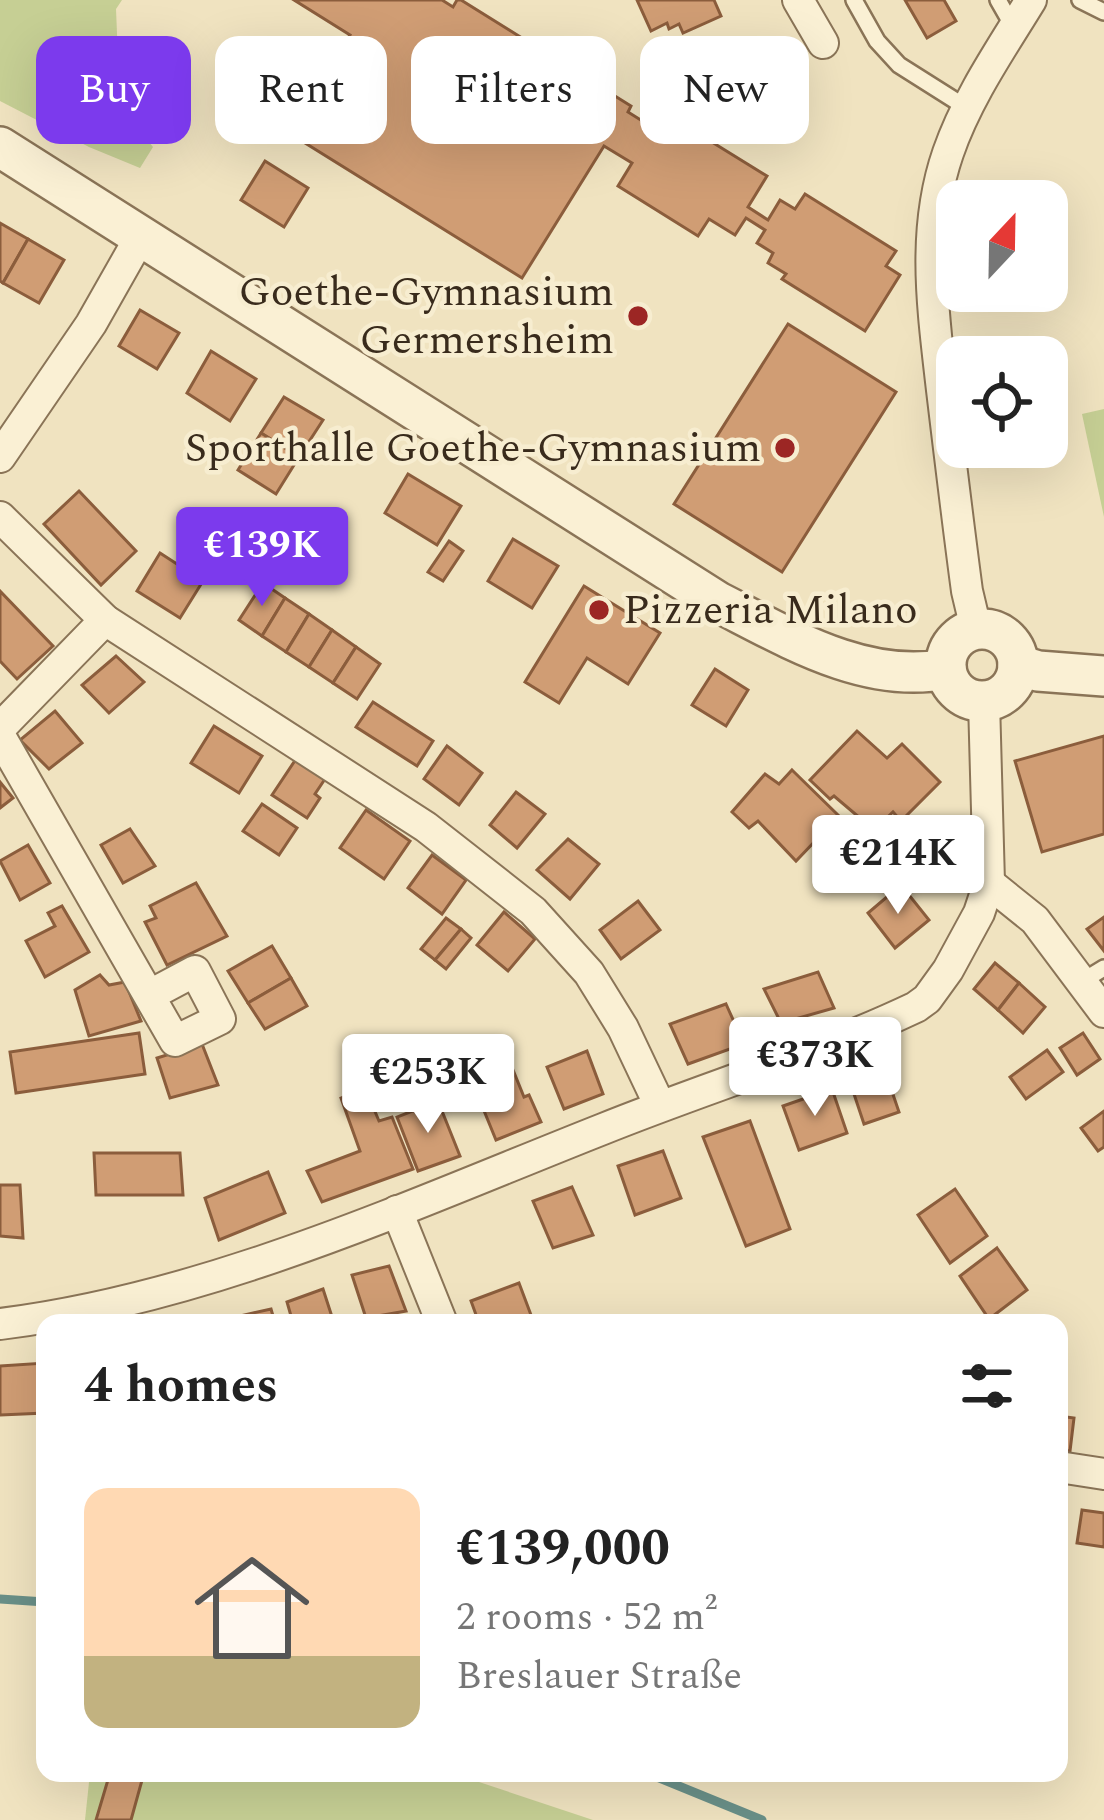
<!DOCTYPE html>
<html lang="en">
<head>
<meta charset="utf-8">
<style>
  body { margin:0; font-family:Spectral,serif; background:#f6f6f6; color:#222; height:100vh; display:flex; flex-direction:column; font-size:45px; white-space:nowrap }
  * { box-sizing:border-box; margin:0 }
  p { font-size:39px; color:#767676 }
  .icon { flex:none; width:66px; height:66px; fill:none; stroke:currentColor; stroke-width:2; stroke-linecap:round; stroke-linejoin:round }
  .map { position:relative; flex:1; overflow:hidden }
  .drawer { position:absolute; left:36px; top:1314px; width:1032px; height:468px; display:flex; flex-direction:column; background:#fff; border-radius:24px; box-shadow:0 12px 48px #0002 }
  .drawer>* { flex:none }
  .hud { position:absolute; left:36px; top:36px; width:1032px; height:108px; display:flex; gap:24px }
  .needle { width:78px; rotate:22deg }
  .tools { position:absolute; left:936px; top:180px; display:grid; gap:24px }
  .tools a { display:grid; place-items:center; width:132px; height:132px; border-radius:24px; background:#fff; box-shadow:0 12px 48px #0002; font-size:60px }
  .price { position:absolute; translate:-50% -102px; padding:0 27px; border-radius:12px; background:#fff; color:#222; font-size:39px; line-height:78px; filter:drop-shadow(0 3px 6px #0008) }
  .price::after { content:''; position:absolute; left:50%; top:72px; width:36px; height:27px; margin-left:-18px; background:inherit; clip-path:polygon(0 0,100% 0,50% 100%) }
  .price.on { background:#7c3aed; color:#fff }
  ul { padding:0; list-style:none }
  li { display:flex; align-items:center; gap:36px; height:300px; padding:0 48px }
  li span { display:grid; place-items:center; flex:none; width:336px; height:240px; border-radius:24px; color:#555 }
  li>.icon { margin-inline-start:auto }
  span .icon { width:144px; height:144px; fill:#fffc; stroke-width:1 }
  li b { font-size:51px }
  h2 { display:flex; justify-content:space-between; align-items:center; height:144px; padding:0 48px; font-size:51px }
  .chip { padding:0 42px; border-radius:24px; background:#fff; box-shadow:0 12px 48px #0002; font-size:42px; line-height:108px }
  .chip.on { background:#7c3aed; color:#fff }
  .map>svg:first-child { display:block }
</style>
</head>
<body>
<div class="map">
<svg width="1104" height="1820" viewBox="0 0 1104 1820">
  <rect width="100%" height="100%" fill="#f0e3c0"/>
  <g fill="#c6cf94">
    <polygon points="0,0 122,0 116,9 120,107 153,147 140,168 89,147 0,101"/>
    <polygon points="1104,409 1104,517 1082,414"/>
    <polygon points="90,1773 452,1773 593,1820 85,1820"/>
  </g>
  <g fill="none" stroke-linecap="round" stroke-linejoin="round">
    <g stroke="#6a9088" stroke-width="9">
      <polyline points="0,1599 45,1602"/>
      <polyline points="647,1773 762,1820"/>
    </g>
  </g>
  <g fill="#d09d74" stroke="#8b5d3c" stroke-width="3">
    <polygon points="294,0 442,0 453,7 457,0 461,0 631,106 628,112 655,129 665,113 767,176 748,207 768,220 780,200 795,209 805,194 896,251 886,266 900,275 865,331 782,279 786,274 768,263 773,253 757,243 765,230 746,218 735,235 709,219 698,236 618,186 632,163 604,146 522,278 289,133 350,35"/>
    <polygon points="637,0 714,0 721,16 683,33 679,24 669,29 667,23 651,31"/>
    <polygon points="905,0 944,0 956,21 927,38"/>
    <polygon points="265,161 308,188 284,227 241,200"/>
    <polygon points="0,223 28,239 3,283 0,281"/>
    <polygon points="28,239 64,260 39,303 3,283"/>
    <polygon points="140,310 179,333 157,369 119,346"/>
    <polygon points="788,324 896,392 782,572 674,504"/>
    <polygon points="211,351 256,379 230,421 187,393"/>
    <polygon points="284,397 323,420 299,457 261,433"/>
    <polygon points="261,433 299,457 276,494 238,470"/>
    <polygon points="408,474 461,506 437,545 385,513"/>
    <polygon points="79,491 136,551 101,585 44,524"/>
    <polygon points="513,539 558,566 532,608 488,581"/>
    <polygon points="449,541 463,551 443,581 428,572"/>
    <polygon points="160,553 203,581 180,618 137,591"/>
    <polygon points="263,583 285,598 262,636 239,620"/>
    <polygon points="584,586 660,633 628,684 587,658 559,703 525,682"/>
    <polygon points="0,591 53,646 17,679 0,661"/>
    <polygon points="285,598 309,614 286,652 262,636"/>
    <polygon points="309,614 332,630 309,667 286,652"/>
    <polygon points="332,630 356,647 333,683 309,667"/>
    <polygon points="356,647 380,664 357,699 333,683"/>
    <polygon points="116,656 144,682 109,713 82,685"/>
    <polygon points="715,669 748,690 726,726 692,705"/>
    <polygon points="373,702 433,741 417,766 356,727"/>
    <polygon points="55,711 82,743 49,769 20,740"/>
    <polygon points="214,726 262,756 239,793 191,763"/>
    <polygon points="857,731 887,758 902,744 940,782 901,821 893,812 874,830 834,796 830,799 810,780"/>
    <polygon points="1104,736 1104,834 1042,852 1015,761"/>
    <polygon points="447,746 482,773 459,805 424,779"/>
    <polygon points="296,759 325,779 315,794 320,798 307,818 272,795"/>
    <polygon points="792,770 839,816 796,861 758,821 749,828 732,812 765,774 779,784"/>
    <polygon points="0,782 13,798 0,808"/>
    <polygon points="516,792 545,814 517,848 490,825"/>
    <polygon points="262,804 297,828 279,855 243,831"/>
    <polygon points="366,810 410,841 384,879 340,848"/>
    <polygon points="921,820 923,845 901,848 899,822"/>
    <polygon points="130,829 155,866 123,883 101,845"/>
    <polygon points="568,839 599,864 570,899 537,870"/>
    <polygon points="28,845 50,883 20,900 0,861"/>
    <polygon points="432,855 466,880 442,914 408,888"/>
    <polygon points="196,883 227,936 167,965 145,922 156,918 150,906"/>
    <polygon points="901,885 929,920 895,948 868,913"/>
    <polygon points="638,901 660,930 621,959 600,930"/>
    <polygon points="62,906 89,952 45,977 26,941 55,926 48,913"/>
    <polygon points="504,912 535,939 508,971 477,945"/>
    <polygon points="1104,917 1104,951 1087,929"/>
    <polygon points="446,918 461,929 435,960 421,949"/>
    <polygon points="461,929 471,938 446,969 435,960"/>
    <polygon points="272,946 291,978 248,1003 228,971"/>
    <polygon points="995,963 1019,983 998,1010 974,989"/>
    <polygon points="818,972 834,1008 781,1023 764,989"/>
    <polygon points="100,975 109,985 125,982 141,1021 89,1036 75,990"/>
    <polygon points="291,978 307,1006 265,1029 248,1003"/>
    <polygon points="1019,983 1045,1007 1023,1033 998,1010"/>
    <polygon points="726,1004 744,1044 688,1064 670,1024"/>
    <polygon points="139,1033 145,1074 16,1093 10,1052"/>
    <polygon points="1083,1033 1100,1059 1077,1075 1060,1048"/>
    <polygon points="202,1044 218,1085 170,1098 157,1058"/>
    <polygon points="1047,1050 1063,1072 1026,1099 1010,1077"/>
    <polygon points="587,1051 603,1094 564,1109 547,1067"/>
    <polygon points="509,1060 524,1097 529,1095 541,1122 496,1140 469,1074"/>
    <polygon points="884,1068 899,1112 864,1124 849,1079"/>
    <polygon points="365,1088 379,1121 392,1117 413,1169 322,1202 307,1171 360,1151 341,1098"/>
    <polygon points="832,1089 847,1133 799,1150 783,1106"/>
    <polygon points="438,1101 460,1156 418,1171 397,1117"/>
    <polygon points="1104,1111 1104,1147 1098,1151 1081,1128"/>
    <polygon points="750,1121 790,1229 746,1246 703,1137"/>
    <polygon points="663,1151 681,1198 635,1215 618,1166"/>
    <polygon points="94,1153 180,1153 183,1195 96,1195"/>
    <polygon points="268,1172 285,1213 219,1240 205,1198"/>
    <polygon points="0,1185 20,1185 23,1238 0,1236"/>
    <polygon points="572,1187 593,1235 553,1248 533,1201"/>
    <polygon points="955,1189 987,1236 950,1263 918,1215"/>
    <polygon points="997,1248 1027,1290 989,1319 960,1276"/>
    <polygon points="389,1266 406,1311 366,1318 352,1275"/>
    <polygon points="519,1283 534,1323 479,1323 471,1301"/>
    <polygon points="323,1289 334,1323 293,1323 287,1302"/>
    <polygon points="271,1309 275,1323 233,1323 231,1318"/>
    <polygon points="45,1363 45,1413 0,1415 0,1366"/>
    <polygon points="1059,1416 1074,1418 1070,1451 1059,1450"/>
    <polygon points="1082,1510 1104,1513 1104,1547 1077,1543"/>
    <polygon points="110,1773 144,1773 131,1820 96,1820"/>
  </g>
  <g fill="none" stroke-linecap="round" stroke-linejoin="round">
    <g stroke="#8a7457" stroke-width="20">
      <g id="service">
        <polyline points="854,0 877,41 899,65 967,108"/>
        <polyline points="998,0 1014,28"/>
        <polyline points="1080,0 1104,12"/>
        <polyline points="1081,982 1104,968"/>
      </g>
    </g>
    <g stroke="#8a7457" stroke-width="34">
      <g id="minor">
        <polyline points="798,0 823,43"/>
        <polyline points="0,457 91,324 142,234"/>
        <polyline points="0,517 105,620 426,827 533,911 589,973 623,1028 660,1106"/>
        <path d="M976,629L967,591C958,524 950,457 942,390C933,310 921,231 948,153C967,98 1001,49 1031,0"/>
        <polyline points="0,728 105,620"/>
        <polyline points="0,736 175,1041 220,1019 195,971 150,995"/>
        <polyline points="989,883 1035,920 1104,1012"/>
        <polyline points="397,1211 442,1323"/>
        <path d="M0,1324C209,1298 408,1206 603,1129C707,1087 815,1055 916,1007L927,999L948,970L979,913L989,883L984,701"/>
        <polyline points="1059,1467 1104,1474"/>
      </g>
    </g>
    <g stroke="#8a7457" stroke-width="44">
      <g id="tertiary">
        <path d="M0,147L718,602C787,637 865,685 946,669"/>
        <circle cx="982" cy="665" r="36"/>
        <polyline points="1018,665 1038,671 1104,676"/>
      </g>
    </g>
    <use href="#service" stroke="#faf0d4" stroke-width="15"/>
    <use href="#minor" stroke="#faf0d4" stroke-width="30"/>
    <use href="#tertiary" stroke="#faf0d4" stroke-width="39"/>
  </g>
  <g fill="#9c2624" stroke="#f7edd0" stroke-width="4.5">
    <circle cx="638" cy="316" r="12"/>
    <circle cx="785" cy="448" r="12"/>
    <circle cx="599" cy="610" r="12"/>
  </g>
  <g text-anchor="middle" dominant-baseline="central" stroke-width="9" stroke-linejoin="round" paint-order="stroke">
    <g font-size="42" fill="#392b1c" stroke="#f7edd0" text-anchor="end">
      <text x="614" y="292">Goethe-Gymnasium<tspan x="614" dy="48">Germersheim</tspan></text>
      <text x="761" y="448">Sporthalle Goethe-Gymnasium</text>
      <text x="623" y="610" text-anchor="start">Pizzeria Milano</text>
    </g>
  </g>
</svg>
<div class="tools">
<a><svg class="needle" viewBox="-14 -14 28 28"><path d="M0-13l5 13h-10z" fill="#e53935"/><path d="M0 13l5-13h-10z" fill="#767676"/></svg></a>
<a><svg class="icon" aria-label="locate" viewBox="0 0 24 24"><circle cx="12" cy="12" r="6"/><path d="M12 2v4M12 18v4M2 12h4M18 12h4"/></svg></a>
</div>
<b class="price on" style="left:262px;top:609px">€139K</b>
<b class="price" style="left:898px;top:917px">€214K</b>
<b class="price" style="left:815px;top:1119px">€373K</b>
<b class="price" style="left:428px;top:1136px">€253K</b>
<div class="hud">
<a class="chip on">Buy</a>
<a class="chip">Rent</a>
<a class="chip">Filters</a>
<a class="chip">New</a>
</div>
<section class="drawer">
<h2>4 homes<svg class="icon" aria-label="filters" viewBox="0 0 24 24"><path d="M4 7h16M4 17h16"/><circle cx="9" cy="7" r="2"/><circle cx="15" cy="17" r="2"/></svg></h2>
<ul>
<li><span style="background:linear-gradient(#ffd9b3 70%,#c2b280 0)"><svg class="icon" aria-label="home" viewBox="0 0 24 24"><path d="M3 11l9-7 9 7M6 9v11h12V9"/></svg></span><div><b>€139,000</b><p>2 rooms · 52 m²</p><p>Breslauer Straße</p></div></li>
</ul>
</section>
</div>
</body>
</html>
